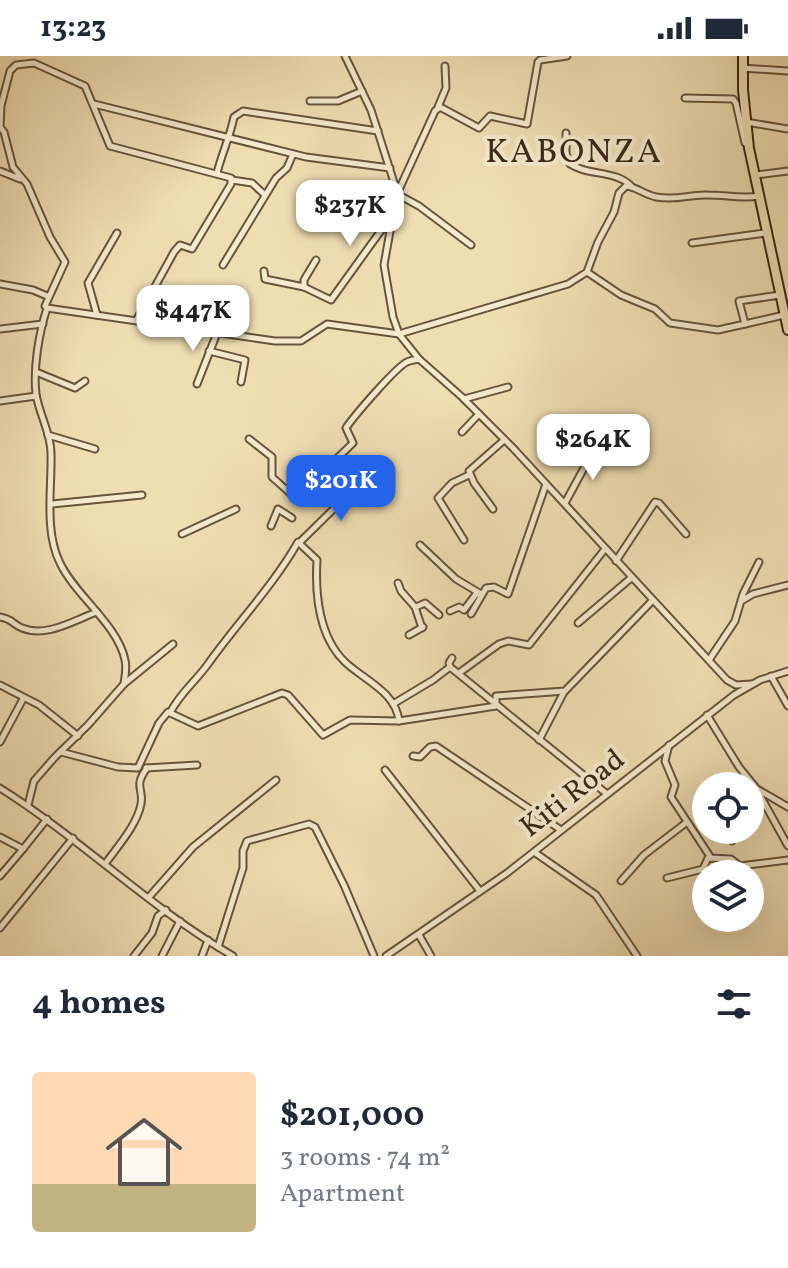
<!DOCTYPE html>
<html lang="en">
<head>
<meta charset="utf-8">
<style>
  body { margin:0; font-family:Vollkorn,serif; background:#f2f2f3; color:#1f2937; height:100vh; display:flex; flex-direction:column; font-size:30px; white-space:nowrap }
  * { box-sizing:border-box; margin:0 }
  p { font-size:26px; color:#747a83 }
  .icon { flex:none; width:44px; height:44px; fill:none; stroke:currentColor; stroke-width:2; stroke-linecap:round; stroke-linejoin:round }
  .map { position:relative; height:900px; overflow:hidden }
  .details { display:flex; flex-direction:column; background:#fff; flex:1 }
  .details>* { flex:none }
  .tools { position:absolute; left:692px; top:716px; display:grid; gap:16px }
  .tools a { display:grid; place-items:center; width:72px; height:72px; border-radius:50%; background:#fff; box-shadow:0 8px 32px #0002; font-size:40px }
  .price { position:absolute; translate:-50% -68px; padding:0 18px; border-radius:16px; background:#fff; color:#222; font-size:26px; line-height:52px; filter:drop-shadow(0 2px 4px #0008) }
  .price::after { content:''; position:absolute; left:50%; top:48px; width:24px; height:18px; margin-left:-12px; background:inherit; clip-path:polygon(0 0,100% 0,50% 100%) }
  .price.selected { background:#2563eb; color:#fff }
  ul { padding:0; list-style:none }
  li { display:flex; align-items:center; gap:24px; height:200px; padding:0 32px }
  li+li { border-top:2px solid #e0e1e3 }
  li span { display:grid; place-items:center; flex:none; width:224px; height:160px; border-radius:8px; color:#555 }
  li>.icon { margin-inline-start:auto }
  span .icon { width:96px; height:96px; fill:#fffc; stroke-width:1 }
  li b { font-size:34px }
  h2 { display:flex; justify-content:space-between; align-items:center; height:96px; padding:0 32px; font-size:34px }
  .status { display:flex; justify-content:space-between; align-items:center; height:56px; padding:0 40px; background:#fff; direction:ltr }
  .status svg { height:22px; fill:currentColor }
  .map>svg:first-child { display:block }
</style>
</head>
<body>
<div class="status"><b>13:23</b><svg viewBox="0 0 49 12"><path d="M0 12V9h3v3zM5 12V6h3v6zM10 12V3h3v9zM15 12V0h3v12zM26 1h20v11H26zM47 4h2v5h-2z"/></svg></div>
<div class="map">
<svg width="788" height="900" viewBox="0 0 788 900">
  <rect width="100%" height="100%" fill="#f0deb3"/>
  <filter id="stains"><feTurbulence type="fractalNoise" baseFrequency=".0025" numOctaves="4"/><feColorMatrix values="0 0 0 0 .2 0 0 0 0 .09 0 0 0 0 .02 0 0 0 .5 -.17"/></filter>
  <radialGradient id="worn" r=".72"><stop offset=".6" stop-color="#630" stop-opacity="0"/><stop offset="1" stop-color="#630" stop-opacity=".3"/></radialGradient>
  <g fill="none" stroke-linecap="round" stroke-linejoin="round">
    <g stroke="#67543c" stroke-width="9">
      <g id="minor">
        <polyline points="345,0 371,54 397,136 384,209 393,261 399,278 419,303 462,341 513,392 727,624 736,629 752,628"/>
        <polyline points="742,12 788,15"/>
        <polyline points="685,42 733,43 736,47 745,87"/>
        <polyline points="310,45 338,45 362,35"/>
        <polyline points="94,48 306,101 390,112"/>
        <polyline points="438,51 446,32 445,10"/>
        <polyline points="746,66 788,73"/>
        <path d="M566,77V98L570,108C588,120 616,114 631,130"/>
        <polyline points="0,115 20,123"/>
        <path d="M217,117C222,97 230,81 234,61L243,55L378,75"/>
        <polyline points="756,119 788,115"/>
        <polyline points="232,124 252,127 265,139"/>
        <polyline points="692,187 765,177 768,180"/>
        <polyline points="471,189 419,150 397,138 435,55 440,51 479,72 490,60 527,68 538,6 540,4 567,0"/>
        <polyline points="316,204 304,224 304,231 331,244 390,162"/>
        <polyline points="223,209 276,122 287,112 293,98"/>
        <polyline points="264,215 265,223 304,231"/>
        <polyline points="587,216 621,239 655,253 670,267 718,274 745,268 739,245 780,239"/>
        <polyline points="0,228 33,234 47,240"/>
        <path d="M47,252C39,277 33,312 36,338C39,358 51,377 51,397C52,432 44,475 60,507C75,539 118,569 125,604C127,612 125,620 124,628"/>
        <polyline points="97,259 88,227 117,177"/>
        <path d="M136,265L174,196L180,189L192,193L231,128V122L110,90L85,30L34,7L16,9L10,15L1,50L0,71L4,76L13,111L27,128L50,181L65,206L45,250L47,252L275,285H301L327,268L399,278L568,228L587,216L598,186L614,156L619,137L626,130C637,131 645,139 656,141C679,145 688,138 708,139C727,139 740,143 760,140"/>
        <polyline points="745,268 784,259"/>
        <polyline points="0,273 43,268"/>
        <polyline points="209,295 245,304 241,326"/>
        <polyline points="36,316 75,332 85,325"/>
        <polyline points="197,328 217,277"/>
        <polyline points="464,343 508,331"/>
        <polyline points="0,345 36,340"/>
        <polyline points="462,376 479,358"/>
        <polyline points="48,379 95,393"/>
        <polyline points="249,383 272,401 272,421 290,437"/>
        <polyline points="338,407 375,440"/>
        <path d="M328,411L353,387L346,372C354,360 396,311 407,306C411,304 415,304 419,303"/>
        <polyline points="565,447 596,390"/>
        <polyline points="52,448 142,439"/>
        <polyline points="493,453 474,427 469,415 503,385"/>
        <polyline points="271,470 278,453 292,462"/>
        <polyline points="182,478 236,453"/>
        <polyline points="464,484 438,442 452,427 469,419"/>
        <polyline points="299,487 361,426"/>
        <polyline points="420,489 456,523 481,538 476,538 464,554 459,551 450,555"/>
        <polyline points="616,505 655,446 659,447 686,478"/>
        <polyline points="398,527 401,535 415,551 422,572"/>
        <polyline points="743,544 753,538 788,529"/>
        <polyline points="416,551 425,547 439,559"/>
        <polyline points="471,558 486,532 494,531 508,538 546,428"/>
        <path d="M0,561C13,563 12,568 22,572C47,582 74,564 97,556"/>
        <polyline points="578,567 631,522"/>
        <polyline points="409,579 423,571"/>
        <polyline points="709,604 735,565 743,538 759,506"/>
        <polyline points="450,611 607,738"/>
        <polyline points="459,617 499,588 508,585 529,589 605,493"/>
        <polyline points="771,620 788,650"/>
        <polyline points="0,629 39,649 78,680"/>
        <polyline points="393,648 433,624 450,611 449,607 452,602"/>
        <path d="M170,657C179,638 196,625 208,608C237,567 273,530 298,486L317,504C315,538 319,581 345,606C364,624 396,636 399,665"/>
        <polyline points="707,659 739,711 757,733 788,751"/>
        <polyline points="539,684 564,636"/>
        <polyline points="0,686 23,643"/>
        <polyline points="669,689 665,705 675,729 671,741 711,802"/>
        <polyline points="61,696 118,711 138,712 159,667 168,656 198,670 282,637 288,639 323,679 350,664 399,665 496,650 496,640 565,635 652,545"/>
        <polyline points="413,700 420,701 430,691 436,690 561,774"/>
        <polyline points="146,712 197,709"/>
        <polyline points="385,714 480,835"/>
        <path d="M0,732C81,783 150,852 233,900"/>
        <polyline points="757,734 788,790"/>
        <polyline points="28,749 34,725 55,701 88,669 124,628 173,588"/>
        <polyline points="750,754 765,749"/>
        <polyline points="725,774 732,785"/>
        <polyline points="0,781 23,793 47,763"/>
        <polyline points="534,796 596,839 637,900"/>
        <path d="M105,808C118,790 137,769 141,748C144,732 133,731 147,712"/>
        <polyline points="0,820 23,793"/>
        <polyline points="667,822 703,813 708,802 731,803 740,810 788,804"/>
        <polyline points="621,825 644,799 687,766"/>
        <polyline points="149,841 193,791 276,724"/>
        <polyline points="0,872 73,782"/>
        <polyline points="419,879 431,900"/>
        <polyline points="218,891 243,812 243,795 247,785 309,768 315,771 344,829 374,900"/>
        <polyline points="134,900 152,877 158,860 166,854"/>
        <polyline points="162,900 180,865"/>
        <polyline points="202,900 208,884"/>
        <polyline points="386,900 507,817 734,639 760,624 788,615"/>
      </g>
    </g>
    <g stroke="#392615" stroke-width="12">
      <polyline id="major" points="743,0 743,34 749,92 788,274"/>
    </g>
    <use href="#minor" stroke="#f5eace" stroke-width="5"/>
    <use href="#major" stroke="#f0deb3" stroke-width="8"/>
  </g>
  <g text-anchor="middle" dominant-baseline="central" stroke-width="8" stroke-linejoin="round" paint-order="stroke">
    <g font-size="30" fill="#392615" stroke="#f5eace">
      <text transform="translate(573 738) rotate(-38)">Kiti Road</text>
    </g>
    <g font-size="34" letter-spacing="2" fill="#392615" stroke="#f5eace">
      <text x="574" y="97">KABONZA</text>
    </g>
  </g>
  <rect width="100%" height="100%" filter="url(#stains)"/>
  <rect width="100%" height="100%" fill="url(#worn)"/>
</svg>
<div class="tools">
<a><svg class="icon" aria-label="locate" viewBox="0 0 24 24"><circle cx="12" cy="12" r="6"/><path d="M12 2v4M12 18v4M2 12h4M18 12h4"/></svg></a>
<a><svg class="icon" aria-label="layers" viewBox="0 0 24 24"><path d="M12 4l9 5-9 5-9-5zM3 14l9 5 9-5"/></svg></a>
</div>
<b class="price" style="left:350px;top:192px">$237K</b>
<b class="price" style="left:193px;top:297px">$447K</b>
<b class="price" style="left:593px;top:426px">$264K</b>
<b class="price selected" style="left:341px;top:467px">$201K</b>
</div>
<section class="details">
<h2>4 homes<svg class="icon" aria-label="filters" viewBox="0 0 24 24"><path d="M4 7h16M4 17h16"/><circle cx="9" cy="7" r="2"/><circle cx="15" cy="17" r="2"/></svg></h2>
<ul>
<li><span style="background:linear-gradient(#ffd9b3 70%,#c2b280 0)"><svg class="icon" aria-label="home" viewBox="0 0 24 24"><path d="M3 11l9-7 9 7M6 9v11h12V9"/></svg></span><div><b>$201,000</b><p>3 rooms · 74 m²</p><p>Apartment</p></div></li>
</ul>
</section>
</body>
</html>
